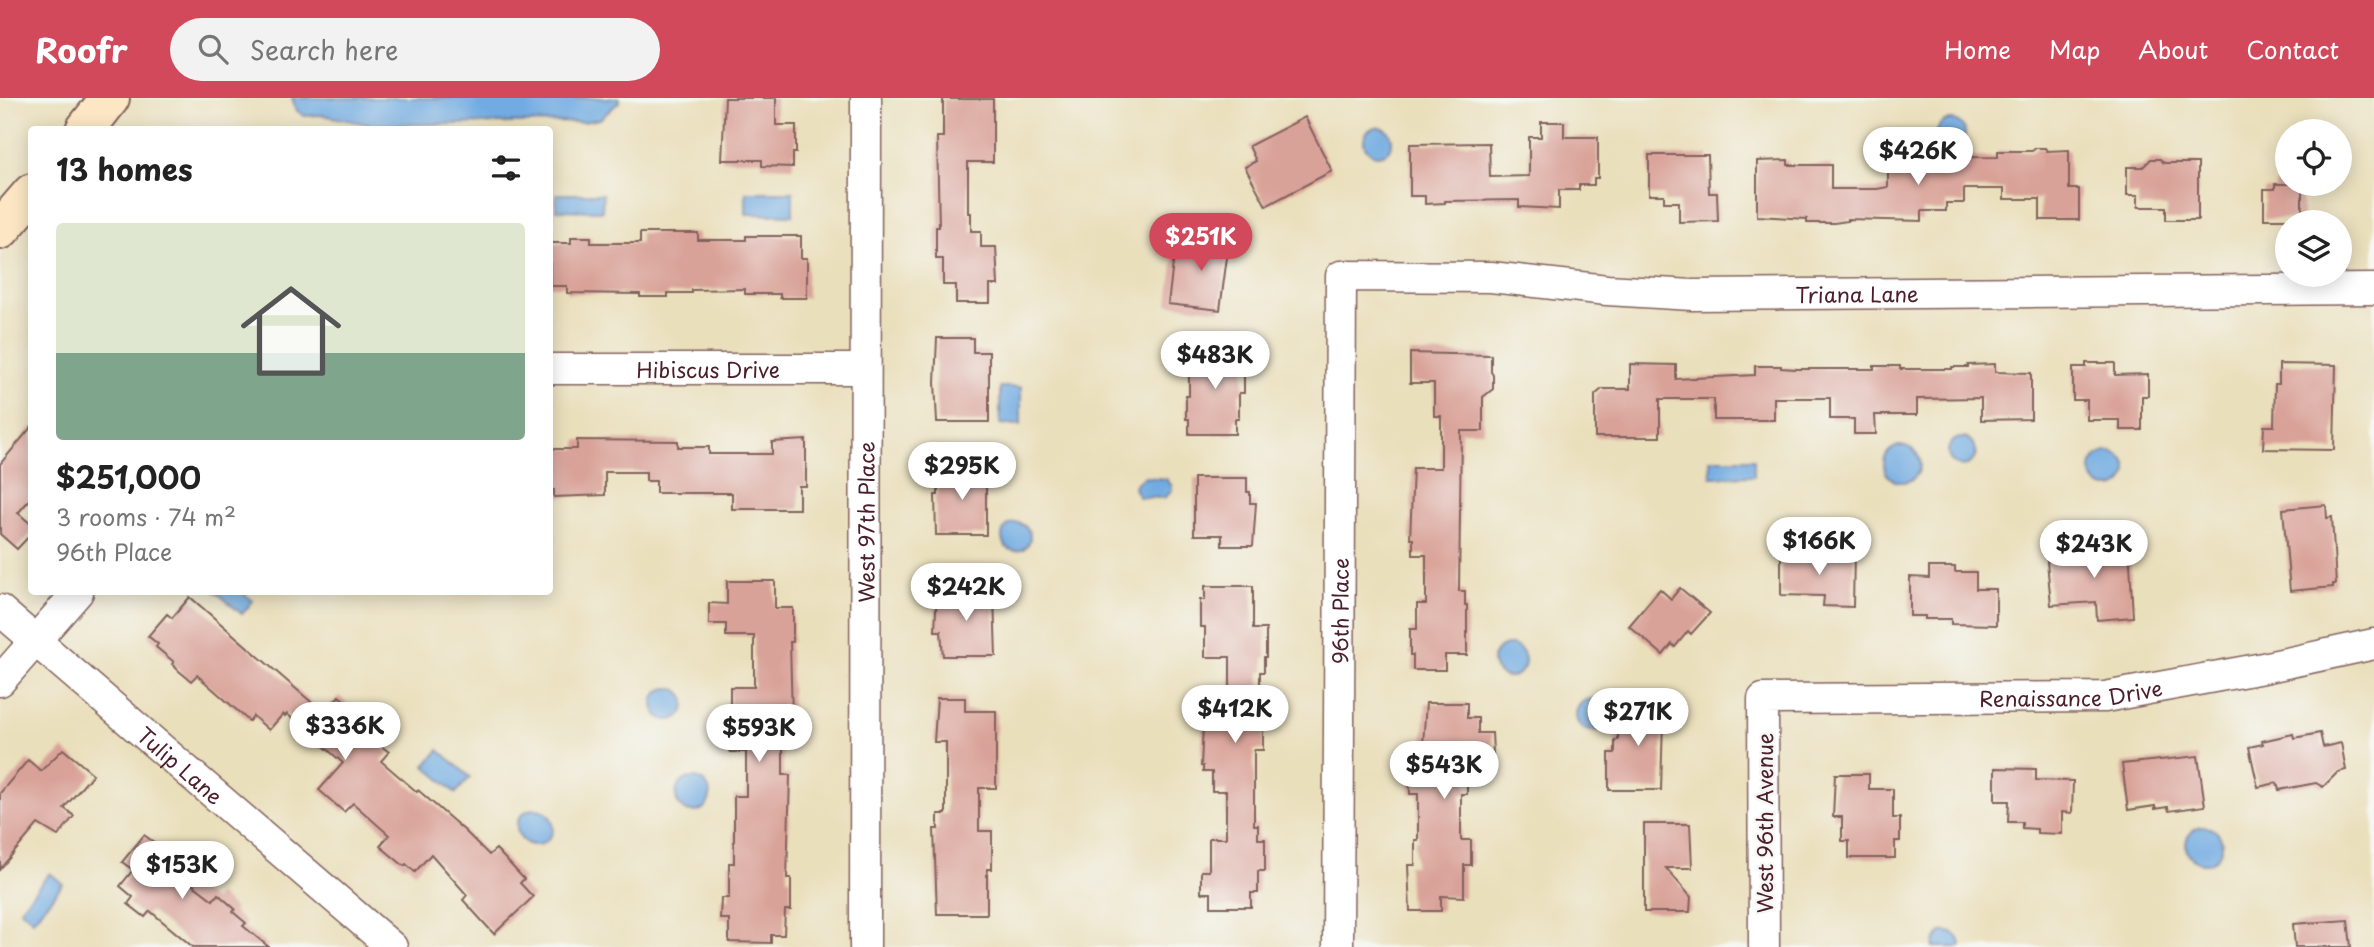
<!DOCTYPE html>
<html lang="en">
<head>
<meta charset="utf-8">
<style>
  body { margin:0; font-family:"Playpen Sans",sans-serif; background:#f2f2f2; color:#222; height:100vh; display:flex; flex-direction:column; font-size:26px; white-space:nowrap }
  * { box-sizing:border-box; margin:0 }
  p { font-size:23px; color:#767676 }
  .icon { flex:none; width:38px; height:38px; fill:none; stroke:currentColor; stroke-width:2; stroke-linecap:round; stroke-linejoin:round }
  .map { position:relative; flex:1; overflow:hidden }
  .details { position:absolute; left:28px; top:28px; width:525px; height:469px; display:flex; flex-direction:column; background:#fff; border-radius:7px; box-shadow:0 4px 18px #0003 }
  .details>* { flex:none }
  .buttons { position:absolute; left:2275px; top:21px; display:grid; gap:14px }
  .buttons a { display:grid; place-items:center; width:77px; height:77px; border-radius:50%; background:#fff; box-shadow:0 4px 18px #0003; font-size:35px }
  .price { position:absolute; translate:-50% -60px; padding:0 16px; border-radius:24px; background:#fff; color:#222; font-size:23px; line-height:46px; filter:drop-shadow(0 2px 4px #0008) }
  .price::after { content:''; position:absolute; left:50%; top:42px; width:21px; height:16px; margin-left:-10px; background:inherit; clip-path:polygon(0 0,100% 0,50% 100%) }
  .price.current { background:#d1495b; color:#fff }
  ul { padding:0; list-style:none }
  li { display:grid; align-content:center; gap:14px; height:371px; padding:0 28px }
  li span { display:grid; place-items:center; height:217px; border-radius:7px; color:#555 }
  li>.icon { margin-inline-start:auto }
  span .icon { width:126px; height:126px; fill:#fffc; stroke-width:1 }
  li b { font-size:30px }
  h2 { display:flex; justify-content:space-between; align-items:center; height:84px; padding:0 28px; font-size:30px }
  header { display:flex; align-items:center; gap:42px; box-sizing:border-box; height:98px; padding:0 35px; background:#d1495b; color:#fff }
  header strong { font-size:33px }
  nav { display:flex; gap:38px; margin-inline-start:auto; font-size:24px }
  .search { width:490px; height:63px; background:#f2f2f2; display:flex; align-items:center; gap:18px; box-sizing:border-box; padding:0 24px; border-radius:38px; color:#767676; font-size:26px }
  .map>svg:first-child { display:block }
</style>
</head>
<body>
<header>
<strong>Roofr</strong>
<div class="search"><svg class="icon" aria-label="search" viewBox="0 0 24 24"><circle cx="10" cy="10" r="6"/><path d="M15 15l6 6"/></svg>Search here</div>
<nav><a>Home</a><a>Map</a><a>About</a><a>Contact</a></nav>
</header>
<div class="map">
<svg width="2374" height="849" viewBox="0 0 2374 849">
  <rect width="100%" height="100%" fill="#f6f6f2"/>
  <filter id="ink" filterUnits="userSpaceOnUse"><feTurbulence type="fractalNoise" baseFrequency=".0143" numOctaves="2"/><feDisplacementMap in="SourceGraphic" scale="14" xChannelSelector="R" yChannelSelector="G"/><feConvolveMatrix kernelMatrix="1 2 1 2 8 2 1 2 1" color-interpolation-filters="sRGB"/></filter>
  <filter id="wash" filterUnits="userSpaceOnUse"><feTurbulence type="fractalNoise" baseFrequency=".00686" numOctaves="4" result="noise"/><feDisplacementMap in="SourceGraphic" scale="28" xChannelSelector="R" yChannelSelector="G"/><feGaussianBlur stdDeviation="1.57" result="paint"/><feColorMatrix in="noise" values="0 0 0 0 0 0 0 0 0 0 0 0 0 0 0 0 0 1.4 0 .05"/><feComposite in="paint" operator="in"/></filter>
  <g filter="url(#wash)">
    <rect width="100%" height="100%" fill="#eadfbb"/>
    <g fill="#71abe1" stroke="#5e6586" stroke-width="2">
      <polygon points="292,0 619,0 619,4 600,21 583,24 372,27 322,17 304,18 296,12"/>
      <circle cx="1951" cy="36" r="14"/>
      <circle cx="1378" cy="43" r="14"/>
      <polygon points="746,94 793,94 793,117 746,116"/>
      <polygon points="556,96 603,96 602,113 556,112"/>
      <polygon points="1000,289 1021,289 1021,327 1000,326"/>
      <circle cx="1962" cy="354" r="14"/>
      <circle cx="1902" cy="366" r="18"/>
      <circle cx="2109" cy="372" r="18"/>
      <polygon points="1710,361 1754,361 1754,378 1711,379"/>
      <polygon points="1144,379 1166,381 1172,388 1172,393 1164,400 1139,399 1134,390 1135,386"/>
      <polygon points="1778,424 1801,425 1806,434 1803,443 1798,445 1773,443 1768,435 1770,430"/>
      <circle cx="1016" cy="439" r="14"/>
      <polygon points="216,494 242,494 253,503 242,516"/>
      <circle cx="1509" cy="563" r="16"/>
      <circle cx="669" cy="606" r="16"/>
      <circle cx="1592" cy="617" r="16"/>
      <polygon points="439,652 470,679 456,695 425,668"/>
      <circle cx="693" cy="697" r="17"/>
      <circle cx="535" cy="729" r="18"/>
      <circle cx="2204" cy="747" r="18"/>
      <polygon points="50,775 63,786 33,822 20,811"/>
      <path d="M1942,834C1953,833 1961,838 1961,849H1933L1935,842Z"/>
    </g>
    <g id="blocks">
      <g fill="#d9a298">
        <polygon points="725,0 776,0 776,27 796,27 796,55 793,55 793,69 762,68 762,62 722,62"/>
        <polygon points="943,1 993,1 993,64 968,64 968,115 971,115 971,133 981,133 981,149 996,149 998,187 990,187 990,205 956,205 956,187 943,187 943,161 936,161 936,129 939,129 937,39 943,39"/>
        <polygon points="1305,19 1332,73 1266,108 1245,69 1256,63 1249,48"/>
        <polygon points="1541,24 1564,24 1564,39 1598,39 1598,80 1594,80 1594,87 1579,87 1579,92 1559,92 1559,111 1519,109 1519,102 1445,103 1445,105 1425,106 1425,98 1410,98 1410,46 1489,45 1490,79 1529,78 1529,39 1541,39"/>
        <polygon points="2036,50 2045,50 2047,53 2069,52 2069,91 2079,91 2079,122 2040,122 2040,101 2004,101 2004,91 1964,91 1964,105 1946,105 1946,113 1922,113 1922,123 1848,121 1848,123 1834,125 1807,125 1807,121 1757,118 1757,63 1788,62 1788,67 1831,67 1831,91 1877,91 1888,89 1888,60 1998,59 1998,53 2032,53"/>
        <polygon points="1649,57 1708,57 1709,95 1717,95 1718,123 1679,124 1679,104 1664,104 1664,97 1649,97"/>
        <polygon points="2151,61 2160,61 2164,65 2198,65 2198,122 2166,122 2166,109 2138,109 2138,97 2127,97 2127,69 2143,69"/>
        <polygon points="2275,86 2302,86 2302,121 2264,121 2264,91 2275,91"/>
        <polygon points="1200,132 1230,136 1220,212 1168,206 1174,157 1196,159"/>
        <polygon points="640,135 698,135 698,142 746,142 746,138 801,138 801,160 807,160 807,200 780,200 780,196 745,196 745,191 692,192 692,195 668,195 668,199 640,199 640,196 567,195 567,188 550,188 550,145 571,145 571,139 591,139 591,145 640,145"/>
        <polygon points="937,240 973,240 973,254 989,254 989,324 937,324 935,284"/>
        <polygon points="1193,252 1244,252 1244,295 1239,295 1239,321 1235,321 1235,336 1189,336 1189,321 1186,321 1186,298 1189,298 1189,272 1193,272"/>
        <polygon points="1410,255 1491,257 1491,274 1493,277 1493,291 1483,299 1483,333 1461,333 1459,493 1465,493 1465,507 1467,507 1467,557 1445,557 1445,572 1413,572 1413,557 1410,557 1410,531 1417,531 1417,506 1426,506 1426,457 1413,457 1413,441 1410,441 1413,370 1441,370 1441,318 1434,318 1434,285 1410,285"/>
        <polygon points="2086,265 2115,265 2115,277 2148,276 2148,298 2142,298 2142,332 2120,332 2120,322 2087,322 2087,302 2073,302 2073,269 2086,269"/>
        <polygon points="1630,266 1676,267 1676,281 1755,277 1755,268 1781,268 1781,270 1796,271 1874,271 1874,268 1900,268 1900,271 1952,271 1952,269 1968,269 1968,267 1995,266 1995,274 2031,275 2031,321 1981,322 1981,300 1917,301 1917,317 1875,317 1876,336 1854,336 1854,321 1830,321 1830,300 1774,300 1774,322 1714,322 1714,301 1660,301 1660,339 1595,339 1595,297 1602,291 1630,291"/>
        <polygon points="2279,266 2336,267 2334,352 2263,351 2264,328 2274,328 2275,286 2279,286"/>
        <polygon points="32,328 32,399 18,415 32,427 32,435 17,451 0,436 0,366"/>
        <polygon points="577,342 678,343 678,349 709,349 709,356 772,356 772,344 806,342 806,388 799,388 799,411 732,411 732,395 656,395 656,383 646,383 646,374 605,374 605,397 554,399 554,392 550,392 550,351 577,351"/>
        <polygon points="944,369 986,369 986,437 936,437 935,397 938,397 938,383 944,383"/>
        <polygon points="1194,380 1247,380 1247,394 1250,394 1250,405 1256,405 1253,448 1222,448 1222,437 1194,437"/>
        <polygon points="2326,407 2327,420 2332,419 2336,486 2333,486 2333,489 2290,493 2283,411"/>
        <polygon points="2106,445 2110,448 2129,447 2133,519 2097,522 2096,504 2051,507 2047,463 2062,461 2061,452 2095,449 2099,446"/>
        <polygon points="1781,455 1854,456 1853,509 1823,508 1824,498 1781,497"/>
        <polygon points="1929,469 1955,469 1955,474 1976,474 1976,491 1996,491 1996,527 1951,526 1951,521 1925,521 1925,518 1910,518 1910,479 1929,480"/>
        <polygon points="727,483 775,483 775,510 793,510 793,544 790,544 792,619 783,619 783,677 790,677 787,780 791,780 791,812 785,812 784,837 771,837 771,845 729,844 729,821 720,821 721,800 729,800 729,765 734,765 734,698 746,698 746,654 730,654 730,641 726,641 726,618 730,618 730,589 754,589 754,538 726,538 726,526 709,526 709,505 727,506"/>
        <polygon points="1205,488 1253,488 1253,531 1266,531 1266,559 1264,559 1264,574 1260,574 1260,623 1263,623 1263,652 1254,652 1254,727 1258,727 1258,741 1265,741 1265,773 1258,773 1258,795 1251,795 1251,809 1211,809 1211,795 1201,795 1201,773 1209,773 1209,740 1226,740 1226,693 1212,693 1212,674 1203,674 1203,668 1201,668 1203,626 1221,626 1221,607 1230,607 1230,559 1205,559 1205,529 1200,529 1200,502 1205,502"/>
        <polygon points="937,490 967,490 967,499 994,499 996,558 943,558 941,533 935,533"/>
        <polygon points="1680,490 1710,515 1691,536 1688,533 1675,549 1672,546 1663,557 1629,528 1660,491 1671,501"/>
        <polygon points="190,499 324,615 339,598 376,631 374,633 385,643 381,648 389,654 381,663 417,694 418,692 465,733 489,757 496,751 524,781 520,785 533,799 494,836 463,802 467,797 431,756 415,774 406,766 404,768 380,748 389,737 353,705 344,714 319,692 343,665 287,616 285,618 283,616 269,632 253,618 249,623 197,577 191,583 179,573 172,566 174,564 156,549 158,546 148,538 167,516 172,520"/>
        <polygon points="937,600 965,600 965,613 996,613 996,690 979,690 979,733 992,733 992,771 987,771 987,816 937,816 934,731 938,731 938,716 946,716 946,644 934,644"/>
        <polygon points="1426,605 1467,605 1467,620 1478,620 1478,635 1492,635 1494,675 1467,675 1467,696 1461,696 1461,742 1471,742 1471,767 1464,767 1464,799 1441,798 1441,813 1410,813 1408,767 1415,767 1415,742 1418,742 1418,696 1410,696 1408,646 1423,646"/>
        <polygon points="1618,605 1661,605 1661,621 1663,621 1661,692 1609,692 1609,655 1615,655 1615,642 1618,642"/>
        <polygon points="2320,635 2323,649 2341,645 2346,672 2338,674 2323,689 2316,685 2279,692 2277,685 2258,689 2249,649 2263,646 2262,643 2293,636 2294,640"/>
        <polygon points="63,651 93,676 64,710 74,718 58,738 38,726 0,771 0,695 28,662 41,673"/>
        <polygon points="2198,658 2205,708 2169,713 2168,709 2155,711 2155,708 2128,712 2122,666"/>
        <polygon points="1995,670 2036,671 2036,682 2073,683 2072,715 2062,714 2062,736 2037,735 2037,731 2022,730 2022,724 2008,724 2009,703 1995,703"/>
        <polygon points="1835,676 1869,676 1869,691 1893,691 1893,720 1900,720 1900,743 1895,743 1895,760 1849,760 1849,743 1842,743 1842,719 1833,719"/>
        <polygon points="1644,726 1690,726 1692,770 1666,770 1691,799 1690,814 1644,814"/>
        <polygon points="144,737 178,762 171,770 213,802 218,796 235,811 233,814 246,825 243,828 269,849 193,849 150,813 145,819 128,806 133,799 120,788 133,772 122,764"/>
        <polygon points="2348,822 2351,849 2295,849 2293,826"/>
      </g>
    </g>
  </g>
  <g filter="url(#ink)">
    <use href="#blocks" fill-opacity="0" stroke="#82625d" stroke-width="2"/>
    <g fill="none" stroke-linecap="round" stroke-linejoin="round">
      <g stroke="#82625d" stroke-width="33">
        <g id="street">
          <path id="s1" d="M550,271H865"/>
          <path id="s2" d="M0,512L392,849"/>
          <polyline points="0,583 78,494"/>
          <path id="s3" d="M865,849L866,0"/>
          <path id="s4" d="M1338,849L1341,178L1491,179L1607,192L1692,197L2374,191"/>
          <path id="s5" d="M1764,849L1763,601L2105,599L2263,570L2374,546"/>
        </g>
      </g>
      <g stroke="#82625d" stroke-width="42">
        <g id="secondary">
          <polyline points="85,32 110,0"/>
          <polyline points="0,132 32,95"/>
        </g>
      </g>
      <use href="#street" stroke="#fff" stroke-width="30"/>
      <use href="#secondary" stroke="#fce6c4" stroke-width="38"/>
    </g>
  </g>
  <g text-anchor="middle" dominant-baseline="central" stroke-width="5" stroke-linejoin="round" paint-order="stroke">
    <g font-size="21" fill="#4a1f2b" stroke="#f6f6f2">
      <text stroke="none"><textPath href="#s4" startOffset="1188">Triana Lane</textPath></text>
      <text stroke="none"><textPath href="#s1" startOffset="158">Hibiscus Drive</textPath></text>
      <text stroke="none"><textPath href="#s3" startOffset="425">West 97th Place</textPath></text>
      <text stroke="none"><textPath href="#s4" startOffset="336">96th Place</textPath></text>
      <text stroke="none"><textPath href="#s5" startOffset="556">Renaissance Drive</textPath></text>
      <text stroke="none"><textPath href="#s2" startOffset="238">Tulip Lane</textPath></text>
      <text transform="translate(1764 725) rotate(-90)">West 96th Avenue</text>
    </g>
  </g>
</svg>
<div class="buttons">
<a><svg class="icon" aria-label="locate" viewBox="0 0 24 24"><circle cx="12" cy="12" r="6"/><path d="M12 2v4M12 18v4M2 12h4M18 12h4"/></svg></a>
<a><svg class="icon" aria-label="layers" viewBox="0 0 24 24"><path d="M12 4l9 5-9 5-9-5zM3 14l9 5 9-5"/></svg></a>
</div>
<b class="price" style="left:1918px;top:89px">$426K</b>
<b class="price current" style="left:1201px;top:175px">$251K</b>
<b class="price" style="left:1215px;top:293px">$483K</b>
<b class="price" style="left:962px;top:404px">$295K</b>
<b class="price" style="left:1819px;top:479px">$166K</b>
<b class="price" style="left:2094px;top:482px">$243K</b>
<b class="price" style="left:966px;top:525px">$242K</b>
<b class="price" style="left:1235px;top:647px">$412K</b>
<b class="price" style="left:1638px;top:650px">$271K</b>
<b class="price" style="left:345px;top:664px">$336K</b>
<b class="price" style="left:759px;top:666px">$593K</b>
<b class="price" style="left:1444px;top:703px">$543K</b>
<b class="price" style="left:182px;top:803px">$153K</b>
<section class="details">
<h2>13 homes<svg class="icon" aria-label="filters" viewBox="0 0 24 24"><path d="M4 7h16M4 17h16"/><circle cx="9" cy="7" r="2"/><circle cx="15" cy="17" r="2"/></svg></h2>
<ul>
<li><span style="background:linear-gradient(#dfe7d0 60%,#7fa58c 0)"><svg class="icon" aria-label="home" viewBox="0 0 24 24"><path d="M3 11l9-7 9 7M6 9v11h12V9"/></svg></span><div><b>$251,000</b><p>3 rooms · 74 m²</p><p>96th Place</p></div></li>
</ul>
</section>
</div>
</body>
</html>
